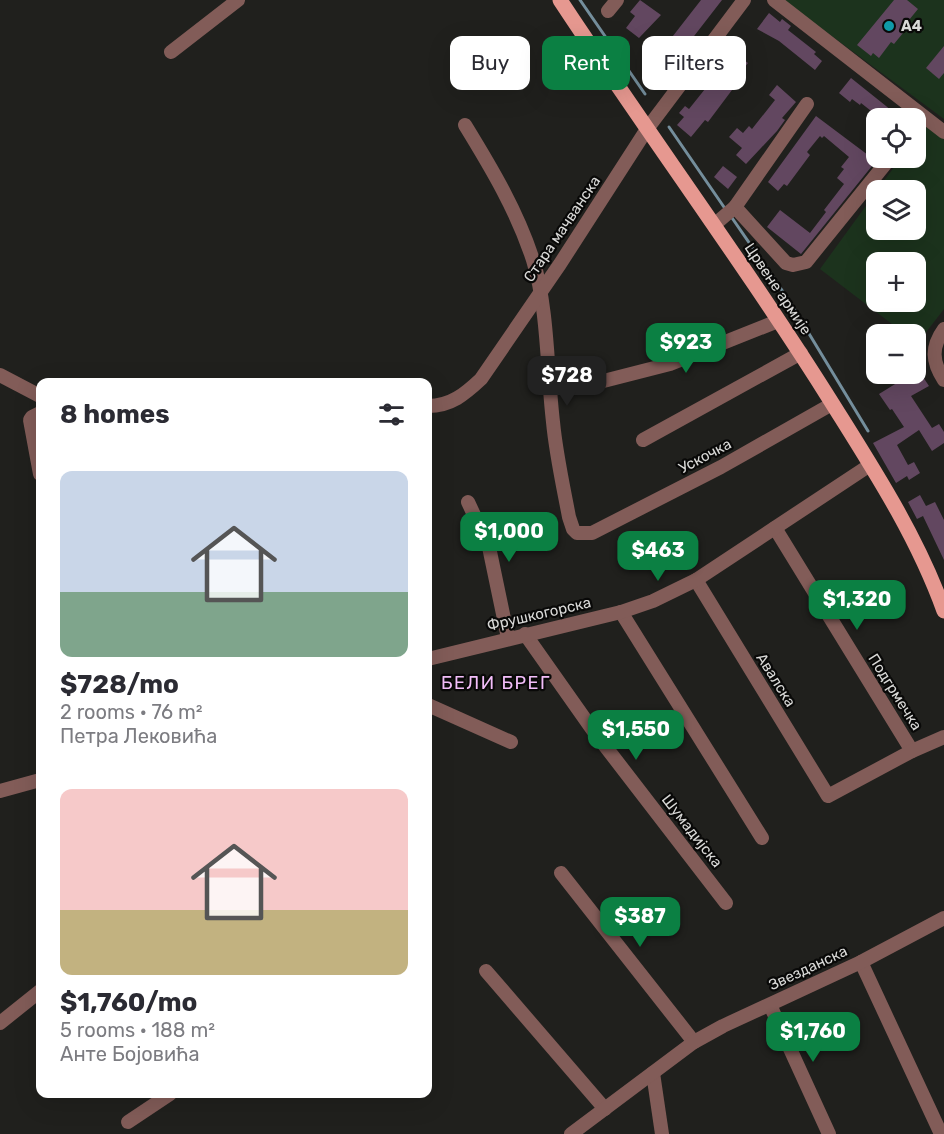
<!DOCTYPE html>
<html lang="en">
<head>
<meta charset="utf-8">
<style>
  body { margin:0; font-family:Rubik,sans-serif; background:#f2f2f3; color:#2b2b33; height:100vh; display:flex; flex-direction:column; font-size:22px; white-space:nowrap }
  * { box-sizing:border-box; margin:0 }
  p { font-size:20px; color:#7c7c81 }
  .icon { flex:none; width:33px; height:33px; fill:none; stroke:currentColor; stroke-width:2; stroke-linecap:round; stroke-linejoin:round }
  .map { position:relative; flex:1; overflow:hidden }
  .drawer { position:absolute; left:36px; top:378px; width:396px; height:720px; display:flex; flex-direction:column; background:#fff; border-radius:12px; box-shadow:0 6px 24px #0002 }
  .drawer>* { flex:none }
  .guide { position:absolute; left:450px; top:36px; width:404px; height:54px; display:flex; gap:12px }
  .controls { position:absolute; left:866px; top:108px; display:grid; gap:12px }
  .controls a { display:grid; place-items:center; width:60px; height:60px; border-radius:12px; background:#fff; box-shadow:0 6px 24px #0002; font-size:30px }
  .price { position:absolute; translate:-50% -51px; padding:0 14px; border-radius:12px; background:#0b8043; color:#fff; font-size:20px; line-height:39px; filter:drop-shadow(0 2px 3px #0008) }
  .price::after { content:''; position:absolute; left:50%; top:36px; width:18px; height:14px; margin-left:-9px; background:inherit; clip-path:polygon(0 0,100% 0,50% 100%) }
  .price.active { background:#222; color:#fff }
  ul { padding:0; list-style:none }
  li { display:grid; align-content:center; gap:12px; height:318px; padding:0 24px }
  li span { display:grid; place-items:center; height:186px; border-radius:12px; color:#555 }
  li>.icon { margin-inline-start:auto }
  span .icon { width:108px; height:108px; fill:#fffc; stroke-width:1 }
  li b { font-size:26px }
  h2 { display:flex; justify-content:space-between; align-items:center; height:72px; padding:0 24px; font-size:26px }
  .chip { padding:0 21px; border-radius:12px; background:#fff; box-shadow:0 6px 24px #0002; font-size:21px; line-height:54px }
  .chip.active { background:#0b8043; color:#fff }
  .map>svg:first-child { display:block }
</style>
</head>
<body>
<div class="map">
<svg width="944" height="1134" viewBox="0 0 944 1134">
  <rect width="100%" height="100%" fill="#20201d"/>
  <g fill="#1c331d" fill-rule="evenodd">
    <polygon points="783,0 944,0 944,119"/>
    <path d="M925,124L944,139V309L917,344L915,343V334H905L820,269L876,192V230H915V190H877L901,158H915V138ZM876,262H915V302H876Z"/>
  </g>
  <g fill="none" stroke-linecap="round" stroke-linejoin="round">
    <g stroke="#748e9c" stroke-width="3">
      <polyline points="580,0 645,94"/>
      <polyline points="669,127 726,210"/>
      <polyline points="730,215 788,299 868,431"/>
    </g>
  </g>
  <g fill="#624760">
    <polygon points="640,0 661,15 639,38 626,28 635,16 630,12"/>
    <polygon points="701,0 722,0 691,40 694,42 667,75 650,62 660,49 662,50"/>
    <polygon points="894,0 907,0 918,9 900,31 903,33 894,44 891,42 879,58 873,53 871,56 857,45"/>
    <polygon points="769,13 780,22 782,19 791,26 788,30 816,52 814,54 822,61 815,70 779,41 757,29"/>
    <polygon points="944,46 944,73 939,79 926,68"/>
    <polygon points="732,51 748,63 740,73 744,77 737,87 735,86 708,122 705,120 691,137 677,125 684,117 679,113 685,106 689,109 725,64 723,62"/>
    <polygon points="851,78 886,106 900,118 880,118 861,103 860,105 852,99 850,102 839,93"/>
    <polygon points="777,85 796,102 782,118 785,120 777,131 746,164 736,155 742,148 729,137 737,128 743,133 749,126 752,129 775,100 769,95"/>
    <polygon points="816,116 876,161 801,254 767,227 780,210 810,233 826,212 824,210 844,184 837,178 844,169 841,167 849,157 824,136 822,138 820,136 807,152 810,155 787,186 784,184 778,191 768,182"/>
    <polygon points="723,166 737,177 728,189 714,177"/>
    <polygon points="895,374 921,374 929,386 911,396 932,428 939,424 944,432 944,443 932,451 919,430 897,445 908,465 914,462 920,473 909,480 907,476 896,483 873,443 904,427 892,409 890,410 879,394 900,381"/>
    <polygon points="920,495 926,506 935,502 944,520 944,560 923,516 917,519 908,502"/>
  </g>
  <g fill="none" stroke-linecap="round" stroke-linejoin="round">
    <g stroke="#825c58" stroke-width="14">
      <polyline points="774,0 944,132"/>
      <polyline points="608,11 617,0"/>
      <polyline points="171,52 238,0"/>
      <path d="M465,125C492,169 517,211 533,260C548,308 547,371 553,422C556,454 563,485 569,517L573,529L577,533H592L721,467L832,404"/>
      <polyline points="735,207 786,263 793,265 806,262 890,158"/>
      <polyline points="714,225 735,207 807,104"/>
      <path d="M944,329C931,347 932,362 944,380"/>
      <polyline points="0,375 40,396"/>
      <polyline points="580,387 670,364 778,321"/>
      <path d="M428,406C451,406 465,394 481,379L560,264L647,129L744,0"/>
      <polyline points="40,413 32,417 30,420 40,474"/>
      <polyline points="643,440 801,353"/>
      <polyline points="468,502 489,547 508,638"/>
      <polyline points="775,528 912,751"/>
      <polyline points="696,580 828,796 912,751 944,737"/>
      <polyline points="621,612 762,838"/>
      <polyline points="525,634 592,729 726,903"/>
      <polyline points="428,659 621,612 653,601 696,580 870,465"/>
      <polyline points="428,705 511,742"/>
      <polyline points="0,791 40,780"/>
      <polyline points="561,873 694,1042"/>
      <polyline points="861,962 941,1134"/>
      <polyline points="486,971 605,1109"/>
      <polyline points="770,1005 829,1134"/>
      <polyline points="0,1023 40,991"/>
      <polyline points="653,1073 662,1134"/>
      <polyline points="128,1122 170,1094"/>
      <polyline points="571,1134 694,1042 723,1026 861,962 944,918"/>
    </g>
    <path stroke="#e69890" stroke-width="15" d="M560,0C649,135 746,266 832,403C874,470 917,536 944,611"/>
  </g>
  <circle fill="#0f9aa8" stroke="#090908" stroke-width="2" cx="889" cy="26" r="6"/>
  <g text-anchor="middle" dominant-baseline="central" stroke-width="4.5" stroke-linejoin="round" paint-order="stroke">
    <g font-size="15" font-weight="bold" fill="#d9d9d7" stroke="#090908" text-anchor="start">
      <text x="901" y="26">A4</text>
    </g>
    <g font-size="15" fill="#d9d9d7" stroke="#090908">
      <text transform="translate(562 229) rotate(-56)">Стара мачванска</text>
      <text transform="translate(778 289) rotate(56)">Црвене армије</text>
      <text transform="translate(705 456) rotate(-28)">Ускочка</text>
      <text transform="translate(539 614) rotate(-13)">Фрушкогорска</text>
      <text transform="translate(776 680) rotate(58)">Авалска</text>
      <text transform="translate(895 692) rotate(58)">Подгрмечка</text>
      <text transform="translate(692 831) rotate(52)">Шумадијска</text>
      <text transform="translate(808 968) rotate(-25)">Звезданска</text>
    </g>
    <g font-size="18" letter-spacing="1.5" fill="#f3befa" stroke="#090908">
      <text x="496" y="683">БЕЛИ БРЕГ</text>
    </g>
  </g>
</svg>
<div class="controls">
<a><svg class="icon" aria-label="locate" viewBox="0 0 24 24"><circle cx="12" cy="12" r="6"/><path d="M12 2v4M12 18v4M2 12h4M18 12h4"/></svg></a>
<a><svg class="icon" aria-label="layers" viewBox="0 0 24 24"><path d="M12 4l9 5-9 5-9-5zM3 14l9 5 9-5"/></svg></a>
<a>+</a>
<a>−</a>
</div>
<b class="price" style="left:686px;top:374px">$923</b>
<b class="price active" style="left:567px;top:407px">$728</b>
<b class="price" style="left:509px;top:563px">$1,000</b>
<b class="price" style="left:658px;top:582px">$463</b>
<b class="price" style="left:857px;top:631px">$1,320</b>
<b class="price" style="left:636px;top:761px">$1,550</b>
<b class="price" style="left:640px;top:948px">$387</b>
<b class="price" style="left:813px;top:1063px">$1,760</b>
<div class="guide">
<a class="chip">Buy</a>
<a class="chip active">Rent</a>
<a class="chip">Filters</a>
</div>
<section class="drawer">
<h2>8 homes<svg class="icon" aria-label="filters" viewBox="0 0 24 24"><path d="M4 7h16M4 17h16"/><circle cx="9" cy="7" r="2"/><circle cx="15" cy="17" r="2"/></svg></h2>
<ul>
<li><span style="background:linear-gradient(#c9d6e8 65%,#7fa58c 0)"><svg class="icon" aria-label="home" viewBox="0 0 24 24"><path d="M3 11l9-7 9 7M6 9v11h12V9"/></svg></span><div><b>$728/mo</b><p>2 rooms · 76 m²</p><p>Петра Лековића</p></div></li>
<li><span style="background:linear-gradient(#f6c9c9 65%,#c2b280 0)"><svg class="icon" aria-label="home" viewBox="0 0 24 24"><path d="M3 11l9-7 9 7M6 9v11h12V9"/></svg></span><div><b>$1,760/mo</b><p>5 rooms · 188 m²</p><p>Анте Бојовића</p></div></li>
</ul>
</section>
</div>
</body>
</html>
